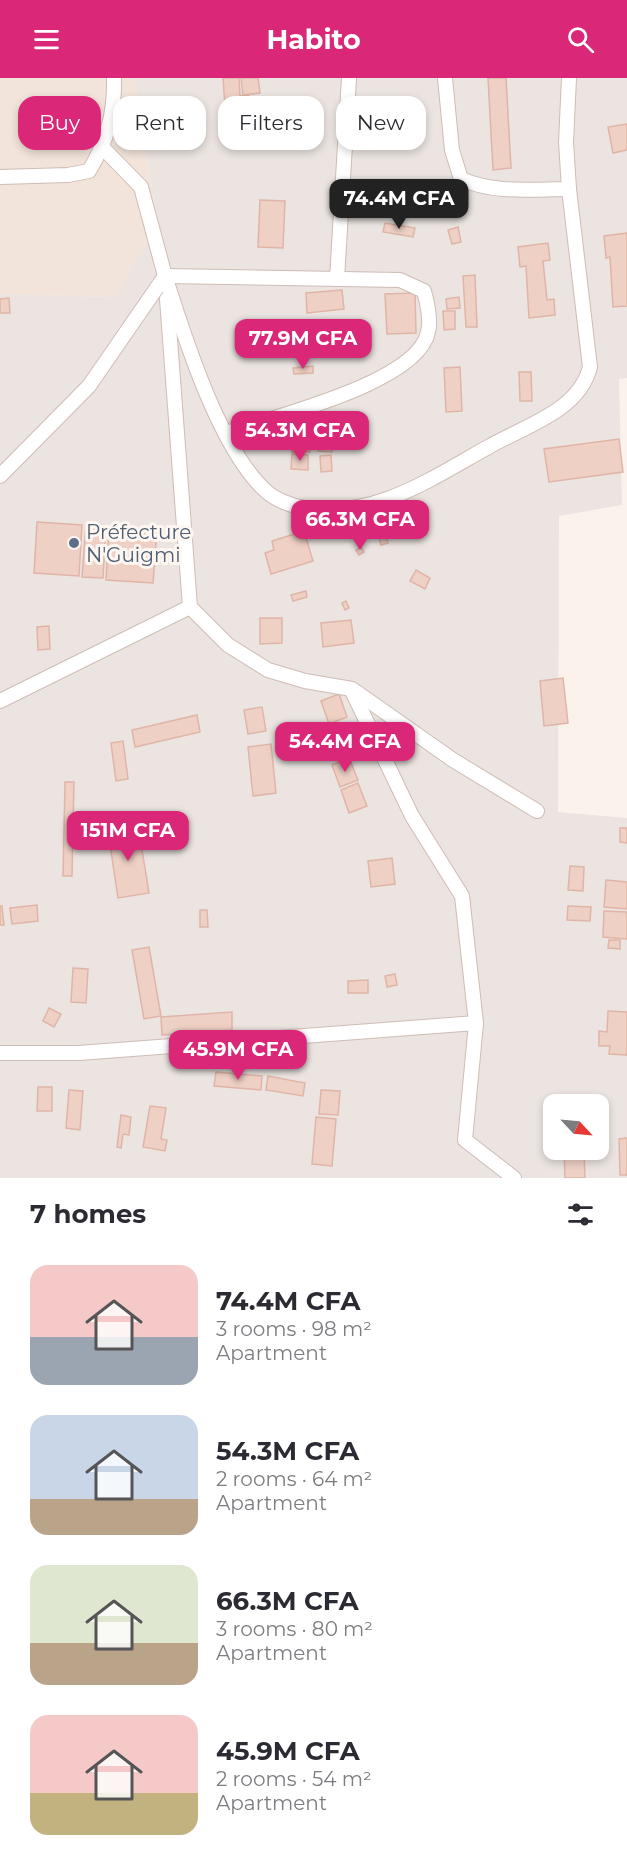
<!DOCTYPE html>
<html lang="en">
<head>
<meta charset="utf-8">
<style>
  body { margin:0; font-family:Montserrat,sans-serif; background:#f7f7f7; color:#2b2b33; height:100vh; display:flex; flex-direction:column; font-size:22px; white-space:nowrap }
  * { box-sizing:border-box; margin:0 }
  p { font-size:20px; color:#7c7c81 }
  .icon { flex:none; width:33px; height:33px; fill:none; stroke:currentColor; stroke-width:2; stroke-linecap:round; stroke-linejoin:round }
  .map { position:relative; height:1100px; overflow:hidden }
  .details { display:flex; flex-direction:column; background:#fff; flex:1 }
  .details>* { flex:none }
  .guide { position:absolute; left:18px; top:18px; width:591px; height:54px; display:flex; gap:12px }
  .needle { width:39px; rotate:116deg }
  .controls { position:absolute; left:543px; top:1016px; display:grid; gap:12px }
  .controls a { display:grid; place-items:center; width:66px; height:66px; border-radius:12px; background:#fff; box-shadow:0 3px 9px #0003; font-size:30px }
  .price { position:absolute; translate:-50% -51px; padding:0 14px; border-radius:12px; background:#db2777; color:#fff; font-size:20px; line-height:39px; filter:drop-shadow(0 2px 3px #0008) }
  .price::after { content:''; position:absolute; left:50%; top:36px; width:18px; height:14px; margin-left:-9px; background:inherit; clip-path:polygon(0 0,100% 0,50% 100%) }
  .price.selected { background:#222; color:#fff }
  ul { padding:0; list-style:none }
  li { display:flex; align-items:center; gap:18px; height:150px; padding:0 30px }
  li span { display:grid; place-items:center; flex:none; width:168px; height:120px; border-radius:18px; color:#555 }
  li>.icon { margin-inline-start:auto }
  span .icon { width:72px; height:72px; fill:#fffc; stroke-width:1 }
  li b { font-size:26px }
  h2 { display:flex; justify-content:space-between; align-items:center; height:72px; padding:0 30px; font-size:26px }
  .tag { padding:0 21px; border-radius:18px; background:#fff; box-shadow:0 3px 9px #0003; font-size:21px; line-height:54px }
  .tag.selected { background:#db2777; color:#fff }
  header { display:flex; justify-content:space-between; align-items:center; height:78px; padding:0 30px; background:#db2777; color:#fff; font-size:27px; font-weight:700 }
  .map>svg:first-child { display:block }
</style>
</head>
<body>
<header><svg class="icon" aria-label="menu" viewBox="0 0 24 24"><path d="M4 6h16M4 12h16M4 18h16"/></svg>Habito<svg class="icon" aria-label="search" viewBox="0 0 24 24"><circle cx="10" cy="10" r="6"/><path d="M15 15l6 6"/></svg></header>
<div class="map">
<svg width="627" height="1100" viewBox="0 0 627 1100">
  <rect width="100%" height="100%" fill="#fbf3eb"/>
  <polygon fill="#f2e4da" points="0,0 134,0 158,146 114,219 0,216"/>
  <path fill="#ebe4e0" fill-rule="evenodd" d="M134,0H627V300L619,301L622,427L559,438L558,734L627,740V1100H0V216L114,219L158,146ZM554,1026H598V1071H554Z"/>
  <g fill="#eed0c5" stroke="#e0b5a7" stroke-width="1.5">
    <polygon points="223,0 239,0 240,18 249,17 250,27 225,29"/>
    <polygon points="241,0 258,0 260,15 243,17"/>
    <polygon points="488,0 506,0 511,90 493,92"/>
    <polygon points="284,27 307,27 306,39 284,39"/>
    <polygon points="627,46 627,72 613,75 608,49"/>
    <polygon points="260,122 285,123 283,170 258,169"/>
    <polygon points="385,145 415,150 413,159 383,154"/>
    <polygon points="458,149 461,164 452,166 448,152"/>
    <polygon points="627,155 627,228 613,229 610,179 606,180 604,158"/>
    <polygon points="548,165 550,182 543,183 547,222 554,221 555,237 529,240 526,188 520,189 518,169"/>
    <polygon points="475,197 477,249 466,249 463,198"/>
    <polygon points="342,212 344,231 307,235 306,215"/>
    <polygon points="415,215 416,255 387,256 385,216"/>
    <polygon points="459,219 460,230 447,231 446,221"/>
    <polygon points="9,220 10,235 0,235 0,221"/>
    <polygon points="443,233 455,233 455,251 444,252"/>
    <polygon points="342,254 344,264 331,267 329,258"/>
    <polygon points="313,288 313,295 294,296 293,290"/>
    <polygon points="460,289 462,333 446,334 444,290"/>
    <polygon points="519,294 531,294 532,323 520,323"/>
    <polygon points="321,335 335,337 332,374 318,373"/>
    <polygon points="361,339 361,359 346,359 346,340"/>
    <polygon points="292,354 311,355 310,374 292,374"/>
    <polygon points="619,361 623,394 549,404 544,371"/>
    <polygon points="292,376 308,377 308,392 291,391"/>
    <polygon points="331,377 332,393 321,394 320,378"/>
    <polygon points="37,444 82,447 79,498 34,495"/>
    <polygon points="86,446 106,448 103,500 82,499"/>
    <polygon points="109,450 157,453 153,505 106,502"/>
    <polygon points="304,453 313,483 271,496 265,475 274,472 272,463"/>
    <polygon points="384,453 388,465 381,467 378,455"/>
    <polygon points="361,469 364,474 359,477 356,472"/>
    <polygon points="416,492 430,500 425,511 410,503"/>
    <polygon points="306,513 307,519 293,523 291,517"/>
    <polygon points="346,523 349,530 345,532 342,525"/>
    <polygon points="260,540 282,540 282,565 260,566"/>
    <polygon points="351,542 354,565 323,569 321,545"/>
    <polygon points="49,548 50,571 38,572 37,549"/>
    <polygon points="563,600 568,645 544,648 540,603"/>
    <polygon points="339,616 347,639 329,646 321,623"/>
    <polygon points="262,629 266,653 248,656 244,632"/>
    <polygon points="197,637 200,654 135,669 132,652"/>
    <polygon points="341,653 349,675 331,682 323,659"/>
    <polygon points="123,663 128,701 116,703 111,665"/>
    <polygon points="271,666 276,715 253,718 248,669"/>
    <polygon points="349,680 358,702 340,709 332,687"/>
    <polygon points="65,704 74,704 72,798 63,798"/>
    <polygon points="358,705 367,728 349,735 341,712"/>
    <polygon points="138,747 149,815 118,820 108,753"/>
    <polygon points="620,750 627,750 627,765 620,764"/>
    <polygon points="392,780 395,806 371,809 368,783"/>
    <polygon points="570,788 584,789 583,813 568,812"/>
    <polygon points="606,802 627,804 627,831 604,829"/>
    <polygon points="37,827 38,843 12,846 10,830"/>
    <polygon points="0,828 2,828 4,847 0,847"/>
    <polygon points="568,828 591,829 590,843 567,842"/>
    <polygon points="200,832 207,832 208,849 200,849"/>
    <polygon points="604,833 627,834 627,861 603,859"/>
    <polygon points="609,862 620,862 620,871 608,870"/>
    <polygon points="149,869 161,938 144,941 132,872"/>
    <polygon points="73,890 88,891 86,925 71,924"/>
    <polygon points="395,896 397,907 387,909 385,898"/>
    <polygon points="368,902 368,915 348,915 348,903"/>
    <polygon points="49,930 61,936 54,949 43,943"/>
    <polygon points="608,933 627,934 627,977 609,976 610,968 599,968 599,953 607,954"/>
    <polygon points="232,934 232,952 162,957 161,939"/>
    <polygon points="216,994 262,998 261,1012 214,1008"/>
    <polygon points="268,998 305,1005 303,1018 266,1012"/>
    <polygon points="38,1009 52,1009 52,1033 37,1033"/>
    <polygon points="69,1012 83,1013 80,1052 66,1050"/>
    <polygon points="321,1012 340,1013 338,1037 319,1036"/>
    <polygon points="150,1028 166,1030 161,1061 167,1062 165,1073 143,1069"/>
    <polygon points="121,1037 131,1039 129,1057 123,1056 121,1070 117,1069"/>
    <polygon points="316,1039 336,1041 332,1088 312,1086"/>
    <polygon points="627,1060 627,1097 620,1097 619,1061"/>
    <polygon points="584,1073 585,1100 565,1100 564,1074"/>
  </g>
  <g fill="none" stroke-linecap="round" stroke-linejoin="round">
    <g stroke="#cfbcb4" stroke-width="16">
      <g id="street">
        <path d="M445,0L452,72L461,101C495,116 533,111 569,111L566,64L569,0"/>
        <path d="M0,99L68,97L89,93C107,63 115,35 114,0"/>
        <path d="M165,198C184,258 220,373 267,414C276,422 292,428 304,430C373,442 432,400 490,368C525,348 579,333 590,289L569,111"/>
        <path d="M165,198L400,202L424,213C427,224 431,243 428,254C418,305 272,339 227,355"/>
        <polyline points="337,201 349,0"/>
        <polyline points="167,221 190,529 228,567 268,592 305,603 352,611 453,682 537,733"/>
        <polyline points="0,398 89,308 165,198 141,109 103,70"/>
        <polyline points="352,613 412,738 462,818 476,945 465,1062 514,1100"/>
        <polyline points="0,623 190,529"/>
        <polyline points="0,975 79,975 476,945"/>
      </g>
    </g>
    <use href="#street" stroke="#fff" stroke-width="14"/>
  </g>
  <circle fill="#5c6f8a" stroke="#fef7f1" stroke-width="2" cx="74" cy="465" r="6"/>
  <g text-anchor="middle" dominant-baseline="central" stroke-width="6" stroke-linejoin="round" paint-order="stroke">
    <g font-size="20" fill="#4e5e75" stroke="#fef7f1" text-anchor="start">
      <text x="86" y="454">Préfecture<tspan x="86" dy="23">N'Guigmi</tspan></text>
    </g>
  </g>
</svg>
<div class="controls">
<a><svg class="needle" viewBox="-14 -14 28 28"><path d="M0-13l5 13h-10z" fill="#e53935"/><path d="M0 13l5-13h-10z" fill="#7c7c81"/></svg></a>
</div>
<b class="price selected" style="left:399px;top:152px">74.4M CFA</b>
<b class="price" style="left:303px;top:292px">77.9M CFA</b>
<b class="price" style="left:300px;top:384px">54.3M CFA</b>
<b class="price" style="left:360px;top:473px">66.3M CFA</b>
<b class="price" style="left:345px;top:695px">54.4M CFA</b>
<b class="price" style="left:128px;top:784px">151M CFA</b>
<b class="price" style="left:238px;top:1003px">45.9M CFA</b>
<div class="guide">
<a class="tag selected">Buy</a>
<a class="tag">Rent</a>
<a class="tag">Filters</a>
<a class="tag">New</a>
</div>
</div>
<section class="details">
<h2>7 homes<svg class="icon" aria-label="filters" viewBox="0 0 24 24"><path d="M4 7h16M4 17h16"/><circle cx="9" cy="7" r="2"/><circle cx="15" cy="17" r="2"/></svg></h2>
<ul>
<li><span style="background:linear-gradient(#f6c9c9 60%,#9aa5b1 0)"><svg class="icon" aria-label="home" viewBox="0 0 24 24"><path d="M3 11l9-7 9 7M6 9v11h12V9"/></svg></span><div><b>74.4M CFA</b><p>3 rooms · 98 m²</p><p>Apartment</p></div></li>
<li><span style="background:linear-gradient(#c9d6e8 70%,#b9a48a 0)"><svg class="icon" aria-label="home" viewBox="0 0 24 24"><path d="M3 11l9-7 9 7M6 9v11h12V9"/></svg></span><div><b>54.3M CFA</b><p>2 rooms · 64 m²</p><p>Apartment</p></div></li>
<li><span style="background:linear-gradient(#dfe7d0 65%,#b9a48a 0)"><svg class="icon" aria-label="home" viewBox="0 0 24 24"><path d="M3 11l9-7 9 7M6 9v11h12V9"/></svg></span><div><b>66.3M CFA</b><p>3 rooms · 80 m²</p><p>Apartment</p></div></li>
<li><span style="background:linear-gradient(#f6c9c9 65%,#c2b280 0)"><svg class="icon" aria-label="home" viewBox="0 0 24 24"><path d="M3 11l9-7 9 7M6 9v11h12V9"/></svg></span><div><b>45.9M CFA</b><p>2 rooms · 54 m²</p><p>Apartment</p></div></li>
</ul>
</section>
</body>
</html>
